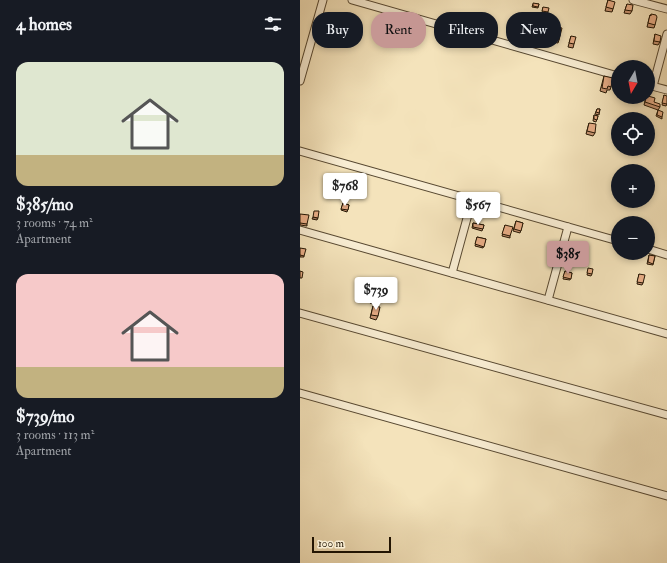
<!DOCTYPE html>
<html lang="en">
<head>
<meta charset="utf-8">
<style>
  body { margin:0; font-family:"IM FELL Double Pica",serif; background:#20242c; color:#f1f3f6; height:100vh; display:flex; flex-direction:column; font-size:15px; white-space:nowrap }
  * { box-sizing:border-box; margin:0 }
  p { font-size:13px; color:#9ea1a6 }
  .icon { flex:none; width:22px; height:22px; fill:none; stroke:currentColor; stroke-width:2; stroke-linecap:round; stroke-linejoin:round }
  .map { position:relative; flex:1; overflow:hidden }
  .drawer { display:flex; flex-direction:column; background:#171b24; width:300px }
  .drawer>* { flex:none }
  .guide { position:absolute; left:12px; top:12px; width:295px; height:36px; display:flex; gap:8px }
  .needle { width:26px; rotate:190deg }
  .fabs { position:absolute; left:311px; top:60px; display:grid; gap:8px }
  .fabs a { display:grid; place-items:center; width:44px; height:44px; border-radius:50%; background:#171b24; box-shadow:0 2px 6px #0003; font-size:20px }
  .scale { position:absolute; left:12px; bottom:10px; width:79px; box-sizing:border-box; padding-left:4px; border:2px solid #231503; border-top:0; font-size:11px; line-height:14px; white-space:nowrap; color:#231503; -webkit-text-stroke:3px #f8edd3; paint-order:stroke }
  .price { position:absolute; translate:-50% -34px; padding:0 9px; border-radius:4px; background:#fff; color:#222; font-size:13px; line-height:26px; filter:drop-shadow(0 1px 2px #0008) }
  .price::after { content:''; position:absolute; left:50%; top:24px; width:12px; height:9px; margin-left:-6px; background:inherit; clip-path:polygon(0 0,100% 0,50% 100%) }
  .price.selected { background:#c59692; color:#111 }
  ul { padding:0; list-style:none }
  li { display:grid; align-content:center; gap:8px; height:212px; padding:0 16px }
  li span { display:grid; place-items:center; height:124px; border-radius:12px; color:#555 }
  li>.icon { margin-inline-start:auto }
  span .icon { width:72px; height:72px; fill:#fffc; stroke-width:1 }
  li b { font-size:17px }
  h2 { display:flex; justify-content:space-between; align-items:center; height:48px; padding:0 16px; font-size:17px }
  .pill { padding:0 14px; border-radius:16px; background:#171b24; box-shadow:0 2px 6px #0003; font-size:14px; line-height:36px }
  .pill.selected { background:#c59692; color:#111 }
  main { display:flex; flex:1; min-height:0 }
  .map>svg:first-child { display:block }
</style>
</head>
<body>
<main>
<section class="drawer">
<h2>4 homes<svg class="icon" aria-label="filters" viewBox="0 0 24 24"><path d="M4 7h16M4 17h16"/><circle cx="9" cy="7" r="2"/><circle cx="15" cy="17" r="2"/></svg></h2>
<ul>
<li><span style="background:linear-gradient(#dfe7d0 75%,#c2b280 0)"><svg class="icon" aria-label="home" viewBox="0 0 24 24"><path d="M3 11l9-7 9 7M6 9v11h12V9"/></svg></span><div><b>$385/mo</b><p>3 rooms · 74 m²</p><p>Apartment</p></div></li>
<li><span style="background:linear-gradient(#f6c9c9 75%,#c2b280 0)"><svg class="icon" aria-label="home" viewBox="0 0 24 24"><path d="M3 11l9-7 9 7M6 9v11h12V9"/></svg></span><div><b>$739/mo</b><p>3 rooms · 113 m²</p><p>Apartment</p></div></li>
</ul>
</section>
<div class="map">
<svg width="367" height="563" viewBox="0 0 367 563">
  <rect width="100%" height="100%" fill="#f4e3bb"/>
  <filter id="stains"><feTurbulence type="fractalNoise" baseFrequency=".005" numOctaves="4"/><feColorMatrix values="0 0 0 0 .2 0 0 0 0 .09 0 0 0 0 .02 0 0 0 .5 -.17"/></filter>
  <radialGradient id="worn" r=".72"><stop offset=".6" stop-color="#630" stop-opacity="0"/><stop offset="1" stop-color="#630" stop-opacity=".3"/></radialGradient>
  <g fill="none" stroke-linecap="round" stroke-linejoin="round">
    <g stroke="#574831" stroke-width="9">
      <g id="minor">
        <polyline points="52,0 318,76"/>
        <polyline points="333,0 367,9"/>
        <polyline points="0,81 23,0"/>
        <polyline points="348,85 367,90"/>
        <polyline points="353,86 367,34"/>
        <polyline points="0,151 318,241"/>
        <polyline points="0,230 367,334"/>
        <polyline points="348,249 367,255"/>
        <polyline points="152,273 172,200"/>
        <polyline points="248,300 268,227"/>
        <polyline points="0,313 367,415"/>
        <polyline points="0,393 367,496"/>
      </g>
    </g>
    <use href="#minor" stroke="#f8edd3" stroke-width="7"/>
  </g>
  <g fill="#c89573" stroke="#231503">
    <polygon points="308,0 313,9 312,12 305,11"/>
    <polygon points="233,4 239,4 238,8 232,7"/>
    <polygon points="327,4 332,11 330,14 324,13"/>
    <polygon points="243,7 248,12 247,14 242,13"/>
    <polygon points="350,15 351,15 355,25 354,28 347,27"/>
    <polygon points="47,20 57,29 56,32 45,30"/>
    <polygon points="257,27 259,40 258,43 253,42"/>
    <polygon points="355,34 360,42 358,45 353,44"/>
    <polygon points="271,36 274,44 273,48 268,47"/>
    <polygon points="304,76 311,87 310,90 307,90 306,93 300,91"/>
    <polygon points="364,95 367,104 366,106 362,105"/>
    <polygon points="326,97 333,97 332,99 326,98"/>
    <polygon points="337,97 343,97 342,99 336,98"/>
    <polygon points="346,97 360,107 358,110 344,105"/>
    <polygon points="297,109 300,109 299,115 295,114"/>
    <polygon points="358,110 362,117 362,119 356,116"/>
    <polygon points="294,115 298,116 296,122 293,121"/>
    <polygon points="289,123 295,133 293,136 286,134"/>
    <polygon points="43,203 49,205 47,212 41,210"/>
    <polygon points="0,215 7,224 7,226 0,225"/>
    <polygon points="216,221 223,223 220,233 213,231"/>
    <polygon points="173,223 184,225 182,231 172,228"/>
    <polygon points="205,225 210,236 210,238 202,236"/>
    <polygon points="177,237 186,239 183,248 175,246"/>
    <polygon points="0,248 4,256 4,257 0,257"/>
    <polygon points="349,255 355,256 353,265 347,264"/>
    <polygon points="288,270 292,274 291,276 287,275"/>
    <polygon points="265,271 272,273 270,280 263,279"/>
    <polygon points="339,274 343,283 342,285 337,284"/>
    <polygon points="72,295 76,296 74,304 70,303"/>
    <polygon points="73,306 78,316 76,320 70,318"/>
  </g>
  <polygon fill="#a2795e" stroke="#231503" points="13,217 18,218 17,220 12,219"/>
  <g fill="#e8ad86" stroke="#231503">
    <polygon points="308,0 315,2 313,9 306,7"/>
    <polygon points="233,3 239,4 238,7 233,6"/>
    <polygon points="327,4 333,5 332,11 325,10"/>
    <polygon points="243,7 249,8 248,12 242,11"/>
    <polygon points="351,14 356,15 357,17 355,25 348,23 350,15 351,16"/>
    <polygon points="47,20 59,22 57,29 46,26"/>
    <polygon points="257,27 262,28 259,40 255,39"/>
    <polygon points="355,34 361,36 360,42 354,41"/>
    <polygon points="271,36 276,37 274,44 269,43"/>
    <polygon points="304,76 313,78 311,87 308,86 307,89 302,88"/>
    <polygon points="364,95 367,96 367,104 362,103"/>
    <polygon points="348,96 355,98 354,102 360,104 360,107 345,102 346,97 348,97"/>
    <polygon points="297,109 300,109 299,113 296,112"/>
    <polygon points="358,110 363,112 362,117 357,115"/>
    <polygon points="294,115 298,116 297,120 294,119"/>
    <polygon points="289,123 296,124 295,133 287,131"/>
    <polygon points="43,203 49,205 48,210 41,209"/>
    <polygon points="14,211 19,211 18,218 13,217"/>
    <polygon points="0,214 9,215 7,224 0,223"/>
    <polygon points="216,221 223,223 221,231 214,229"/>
    <polygon points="173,223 184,225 183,229 173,227"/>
    <polygon points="205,225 213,227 210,236 202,234"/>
    <polygon points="177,237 186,239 184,247 175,244"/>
    <polygon points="0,248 6,249 4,256 0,255"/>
    <polygon points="349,255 355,256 353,264 348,262"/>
    <polygon points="288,268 293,269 292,274 287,273"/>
    <polygon points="0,271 3,272 2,278 0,278"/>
    <polygon points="265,271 272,273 271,279 263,277"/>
    <polygon points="339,274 345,275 343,283 337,282"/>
    <polygon points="72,295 76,296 74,302 70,301"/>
    <polygon points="73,306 80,307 78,316 71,315"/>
  </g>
  <rect width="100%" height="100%" filter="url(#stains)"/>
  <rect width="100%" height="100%" fill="url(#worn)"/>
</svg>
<div class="fabs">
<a><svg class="needle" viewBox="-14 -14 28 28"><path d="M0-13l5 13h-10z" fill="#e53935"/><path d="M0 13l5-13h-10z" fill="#9ea1a6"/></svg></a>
<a><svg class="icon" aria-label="locate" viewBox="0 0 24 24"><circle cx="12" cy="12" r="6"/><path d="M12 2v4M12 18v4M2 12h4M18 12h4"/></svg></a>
<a>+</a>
<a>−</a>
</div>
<div class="scale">100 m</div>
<b class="price" style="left:45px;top:207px">$768</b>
<b class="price" style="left:178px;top:226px">$567</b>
<b class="price selected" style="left:268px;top:275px">$385</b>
<b class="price" style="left:76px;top:311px">$739</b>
<div class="guide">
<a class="pill">Buy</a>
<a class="pill selected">Rent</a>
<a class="pill">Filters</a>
<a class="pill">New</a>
</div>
</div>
</main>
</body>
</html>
